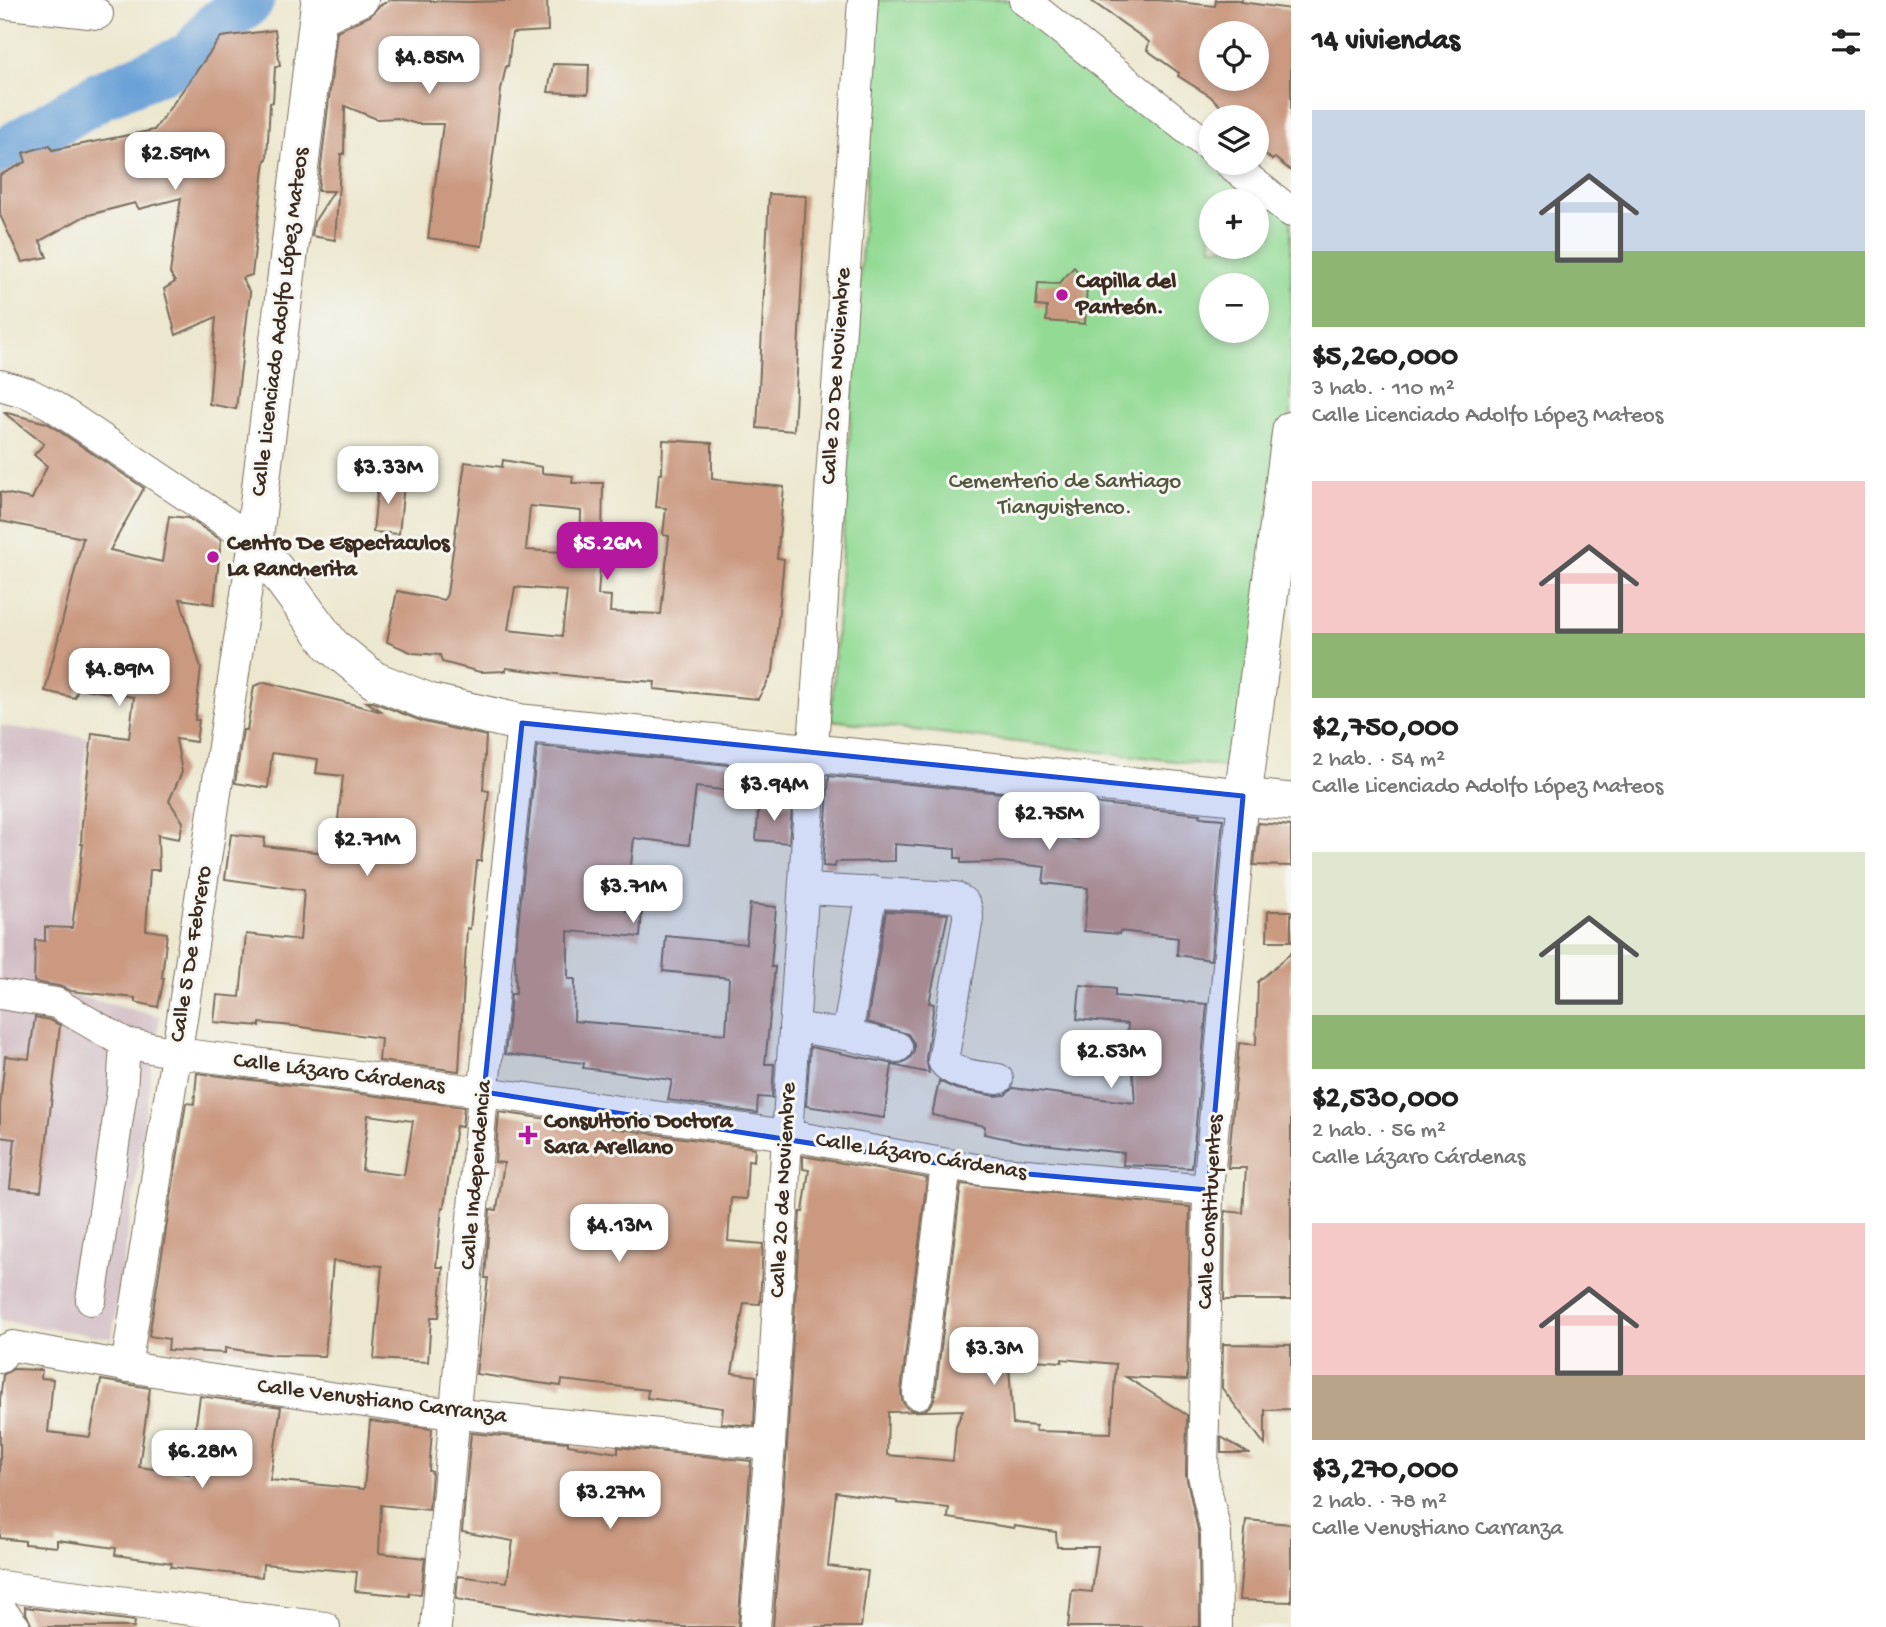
<!DOCTYPE html>
<html lang="es">
<head>
<meta charset="utf-8">
<style>
  body { margin:0; font-family:"Gochi Hand",sans-serif; background:#f6f6f6; color:#222; height:100vh; display:flex; flex-direction:column; font-size:26px; white-space:nowrap }
  * { box-sizing:border-box; margin:0 }
  p { font-size:23px; color:#767676 }
  .icon { flex:none; width:38px; height:38px; fill:none; stroke:currentColor; stroke-width:2; stroke-linecap:round; stroke-linejoin:round }
  .map { position:relative; flex:1; overflow:hidden }
  .panel { display:flex; flex-direction:column; background:#fff; width:595px }
  .panel>* { flex:none }
  .controls { position:absolute; left:1199px; top:21px; display:grid; gap:14px }
  .controls a { display:grid; place-items:center; width:70px; height:70px; border-radius:50%; background:#fff; box-shadow:0 4px 10px #0003; font-size:35px }
  .price { position:absolute; translate:-50% -60px; padding:0 16px; border-radius:14px; background:#fff; color:#222; font-size:23px; line-height:46px; filter:drop-shadow(0 2px 4px #0008) }
  .price::after { content:''; position:absolute; left:50%; top:42px; width:21px; height:16px; margin-left:-10px; background:inherit; clip-path:polygon(0 0,100% 0,50% 100%) }
  .price.on { background:#b5179e; color:#fff }
  ul { padding:0; list-style:none }
  li { display:grid; align-content:center; gap:14px; height:371px; padding:0 21px }
  li span { display:grid; place-items:center; height:217px; border-radius:0px; color:#555 }
  li>.icon { margin-inline-start:auto }
  span .icon { width:126px; height:126px; fill:#fffc; stroke-width:1 }
  li b { font-size:30px }
  h2 { display:flex; justify-content:space-between; align-items:center; height:84px; padding:0 21px; font-size:30px }
  main { display:flex; flex:1; min-height:0 }
  .map>svg:first-child { display:block }
</style>
</head>
<body>
<main>
<div class="map">
<svg width="1291" height="1627" viewBox="0 0 1291 1627">
  <rect width="100%" height="100%" fill="#f6f6f2"/>
  <filter id="ink" filterUnits="userSpaceOnUse"><feTurbulence type="fractalNoise" baseFrequency=".0143" numOctaves="2"/><feDisplacementMap in="SourceGraphic" scale="14" xChannelSelector="R" yChannelSelector="G"/><feConvolveMatrix kernelMatrix="1 2 1 2 8 2 1 2 1" color-interpolation-filters="sRGB"/></filter>
  <filter id="wash" filterUnits="userSpaceOnUse"><feTurbulence type="fractalNoise" baseFrequency=".00686" numOctaves="4" result="noise"/><feDisplacementMap in="SourceGraphic" scale="28" xChannelSelector="R" yChannelSelector="G"/><feGaussianBlur stdDeviation="1.57" result="paint"/><feColorMatrix in="noise" values="0 0 0 0 0 0 0 0 0 0 0 0 0 0 0 0 0 1.4 0 .05"/><feComposite in="paint" operator="in"/></filter>
  <g filter="url(#wash)">
    <rect width="100%" height="100%" fill="#ece7ce"/>
    <polygon fill="#d2bdc5" points="0,726 87,737 69,928 68,989 66,994 160,1016 112,1338 0,1321"/>
    <path fill="#93da94" stroke="#678259" stroke-width="2" fill-rule="evenodd" d="M878,0H1011L1211,156V163H1220L1291,218V463L1250,770L831,720ZM1211,201H1256V247H1211ZM1211,285H1256V331H1211Z"/>
    <g fill="none" stroke-linecap="round" stroke-linejoin="round">
      <polyline stroke="#6aa1d7" stroke-width="49" points="0,155 101,95 192,56 215,27 250,0"/>
    </g>
    <g id="blocks">
      <g fill="#ca9980" fill-rule="evenodd">
        <polygon points="390,0 472,2 547,0 548,31 512,33 508,66 506,66 501,90 482,246 428,238 443,124 417,124 397,118 377,119 345,106 344,154 341,154 335,240 312,236 314,222 334,191 318,191 337,31 370,16 379,6"/>
        <path d="M1090,0H1158L1215,6L1216,0H1242L1241,2L1291,9V171L1275,158L1272,160L1256,146V117H1232L1210,96L1178,76L1179,73L1147,50L1149,42ZM1211,33H1256V79H1211Z"/>
        <polygon points="275,30 280,66 275,67 273,102 270,103 267,159 265,160 252,275 242,278 250,293 236,409 209,404 216,317 176,335 164,289 175,282 170,273 181,198 139,209 135,203 85,216 40,241 47,257 22,262 0,215 0,175 26,162 23,153 50,145 52,150 154,130 221,37"/>
        <polygon points="553,64 589,65 588,94 548,92"/>
        <polygon points="769,194 806,196 794,431 757,428"/>
        <polygon points="1074,267 1087,284 1085,324 1046,321 1047,307 1036,306 1038,283 1059,284"/>
        <polygon points="3,412 47,423 144,488 110,550 162,562 169,516 188,518 221,540 214,604 180,599 201,668 195,720 199,720 196,742 176,739 182,772 169,801 183,822 179,839 158,835 159,870 150,870 146,930 167,933 162,978 164,978 158,1007 135,1002 135,998 71,991 59,986 34,982 35,940 45,941 45,927 72,928 83,844 81,844 82,824 92,733 129,738 134,697 78,688 75,698 45,691 83,538 0,521 0,492 32,499 47,466 34,455 44,444"/>
        <path d="M663,440L712,443V479L784,487L777,558L784,559L773,672L758,699L654,689L655,682L582,677L506,668V671L480,672L442,662L440,655L413,653L387,642L397,591L444,600L447,594L465,462L502,467L503,460L542,467V473L573,476L572,483H603L602,541L598,595L611,596L610,612L661,614L669,536L663,535L666,508L656,507L659,474H662ZM530,506L581,511L580,553L526,550ZM515,587L567,591L562,636L508,630Z"/>
        <polygon points="379,473 404,484 399,534 373,532"/>
        <polygon points="265,682 383,712 367,702 373,702 424,722 486,736 483,790 489,791 481,861 477,861 470,929 467,928 459,1071 379,1061 381,1038 294,1026 260,1023 260,1026 214,1022 217,995 240,997 246,934 300,940 304,890 225,879 231,834 265,838 264,846 334,854 343,776 316,773 318,759 272,753 268,788 235,783 243,730 247,730 254,686"/>
        <polygon points="537,746 779,770 776,796 696,787 689,845 634,838 626,911 642,912 640,937 568,931 568,979 575,979 574,1021 726,1034 729,978 663,971 666,936 746,944 750,904 776,907 771,967 775,967 765,1064 774,1064 772,1098 758,1097 757,1113 668,1100 672,1080 583,1068 584,1063 505,1054 511,994 516,994 515,955"/>
        <polygon points="829,776 1012,794 1008,832 1078,839 1081,802 1200,814 1199,817 1223,819 1211,960 1177,955 1178,938 1120,931 1119,934 1084,931 1088,888 1043,883 1045,867 1002,862 961,863 961,858 955,858 955,849 895,844 895,861 836,862 835,867 823,866"/>
        <polygon points="759,802 792,806 789,843 756,840"/>
        <polygon points="1258,823 1291,826 1291,866 1254,865"/>
        <polygon points="886,911 948,914 929,1003 934,1004 926,1058 929,1073 892,1065 884,1118 806,1106 810,1047 894,1064 901,1064 909,1059 914,1052 914,1043 908,1034 867,1022"/>
        <polygon points="1268,911 1291,911 1291,941 1267,941"/>
        <polygon points="1291,953 1291,1300 1224,1300 1225,1211 1243,1213 1246,1168 1228,1168 1239,1043 1256,1045 1258,982"/>
        <polygon points="1080,985 1115,989 1115,996 1207,1004 1192,1168 1123,1165 1124,1153 1023,1142 984,1134 985,1126 932,1115 939,1081 956,1089 995,1096 1005,1095 1013,1088 1135,1103 1132,1060 1125,1059 1128,1024 1077,1019"/>
        <polygon points="35,1017 50,1020 60,1025 41,1191 10,1188 15,1139 0,1137 0,1107 5,1056 29,1059"/>
        <path d="M197,1073L464,1107L462,1127L456,1126L444,1207H442L436,1267H443L439,1317H431L428,1362L374,1359L382,1266L333,1261L325,1356L273,1355L225,1348V1353L168,1350L169,1339L149,1336L186,1103L194,1104ZM368,1115L413,1121L404,1175L362,1170Z"/>
        <polygon points="499,1112 755,1148 754,1161 748,1160 746,1199 731,1198 728,1241 763,1244 760,1304 744,1303 732,1373 756,1376 754,1426 721,1423 723,1408 647,1398 648,1390 562,1380 561,1386 476,1374 488,1278 485,1278 490,1209 497,1210 504,1163 495,1162"/>
        <path d="M803,1156L927,1178L901,1392L902,1401L907,1408L915,1411L925,1410L932,1404L935,1396L961,1184L1190,1207L1187,1380L1126,1377L1187,1415L1186,1475L1199,1535L1200,1627H1068L1072,1590L1092,1592L1098,1547H1057L1056,1532L1014,1526V1528L948,1518L949,1508L897,1503V1501L836,1492L828,1566L868,1571L861,1627H773L787,1446L800,1212H803L809,1170L803,1169ZM1018,1359L1062,1362V1359L1116,1364L1111,1433L1035,1431L1036,1426L1013,1424L1009,1366H1018ZM963,1410L956,1426L953,1461L887,1455L888,1412Z"/>
        <polygon points="1223,1344 1291,1345 1291,1409 1265,1410 1265,1445 1222,1388"/>
        <polygon points="13,1369 42,1370 41,1378 53,1379 48,1432 90,1437 101,1380 150,1388 139,1467 189,1474 200,1396 281,1407 270,1480 364,1489 370,1421 432,1429 429,1471 432,1472 429,1510 381,1505 379,1553 425,1558 421,1594 409,1593 409,1596 355,1591 357,1572 263,1564 262,1577 171,1567 172,1563 115,1555 116,1548 57,1540 57,1547 25,1544 25,1541 0,1538 0,1400 3,1375"/>
        <polygon points="471,1433 568,1442 568,1445 618,1453 618,1447 751,1461 738,1627 681,1627 569,1617 456,1599 458,1576 507,1582 513,1541 462,1532"/>
        <polygon points="1221,1437 1248,1453 1221,1453"/>
        <polygon points="1246,1520 1291,1524 1291,1602 1239,1600"/>
        <polygon points="25,1607 135,1621 134,1627 32,1627 25,1611"/>
      </g>
    </g>
  </g>
  <g filter="url(#ink)">
    <use href="#blocks" fill-opacity="0" stroke="#796c5c" stroke-width="2"/>
    <g fill="none" stroke-linecap="round" stroke-linejoin="round">
      <g stroke="#796c5c" stroke-width="32">
        <g id="minor">
          <polyline points="1024,0 1211,148"/>
          <polyline points="0,3 98,14"/>
          <polyline points="319,20 363,0"/>
          <polyline points="1229,163 1291,212"/>
          <polyline points="0,385 28,393 50,404 254,541 182,1018 126,1367"/>
          <path d="M805,889L955,897C965,902 968,906 968,918L943,1061C953,1076 981,1076 998,1079"/>
          <polyline points="0,994 56,1003 125,1043 177,1053 484,1092 787,1135 981,1170 1208,1190"/>
          <polyline points="794,1027 847,1035 897,1047"/>
          <polyline points="847,1035 872,891"/>
          <polyline points="91,1300 122,1091 125,1043"/>
          <polyline points="0,1358 6,1349 13,1346 153,1371 419,1410 770,1445"/>
          <polyline points="918,1394 946,1165"/>
          <polyline points="0,1586 325,1627"/>
          <polyline points="0,1609 15,1627"/>
          <polyline points="436,1627 481,1116 522,723"/>
          <polyline points="755,1627 770,1445 787,1135 863,0"/>
          <polyline points="1217,1627 1216,1533 1203,1475 1208,1190 1243,796"/>
        </g>
      </g>
      <g stroke="#796c5c" stroke-width="39">
        <g id="major">
          <polyline points="320,0 254,541 331,645 374,680 429,702 522,723 1291,802"/>
          <polyline points="1243,796 1291,430"/>
        </g>
      </g>
      <use href="#minor" stroke="#fff" stroke-width="30"/>
      <use href="#major" stroke="#fff" stroke-width="37"/>
    </g>
  </g>
  <path fill="#1d4ed8" fill-opacity="0.2" stroke="#1d4ed8" stroke-width="5" stroke-linejoin="round" d="M522,723L1243,796L1208,1190L981,1170L484,1092Z"/>
  <g fill="#b5179e" stroke="#f6f6f2" stroke-width="2.5">
    <circle cx="1062" cy="295" r="7"/>
    <circle cx="213" cy="557" r="7"/>
    <path d="M524.5 1124.5h7v7h7v7h-7v7h-7v-7h-7v-7h7z"/>
  </g>
  <g text-anchor="middle" dominant-baseline="central" stroke-width="6" stroke-linejoin="round" paint-order="stroke">
    <g font-size="23" font-weight="bold" fill="#3b2a1e" stroke="#f6f6f2" text-anchor="start">
      <text x="1076" y="282">Capilla del<tspan x="1076" dy="26">Panteón.</tspan></text>
      <text x="227" y="544">Centro De Espectaculos<tspan x="227" dy="26">La Rancherita</tspan></text>
      <text x="544" y="1122">Consultorio Doctora<tspan x="544" dy="26">Sara Arellano</tspan></text>
    </g>
    <g font-size="23" fill="#3b2a1e" stroke="#f6f6f2">
      <text transform="translate(281 322) rotate(-83)">Calle Licenciado Adolfo López Mateos</text>
      <text transform="translate(837 376) rotate(-86)">Calle 20 De Noviembre</text>
      <text transform="translate(192 954) rotate(-81)">Calle 5 De Febrero</text>
      <text transform="translate(339 1074) rotate(7)">Calle Lázaro Cárdenas</text>
      <text transform="translate(921 1157) rotate(9)">Calle Lázaro Cárdenas</text>
      <text transform="translate(477 1175) rotate(-85)">Calle Independencia</text>
      <text transform="translate(784 1190) rotate(-87)">Calle 20 de Noviembre</text>
      <text transform="translate(1211 1212) rotate(-87)">Calle Constituyentes</text>
      <text transform="translate(382 1402) rotate(7)">Calle Venustiano Carranza</text>
    </g>
    <g font-size="23" fill="#51563c" stroke="#f6f6f2">
      <text x="1065" y="482">Cementerio de Santiago<tspan x="1065" dy="26">Tianguistenco.</tspan></text>
    </g>
  </g>
</svg>
<div class="controls">
<a><svg class="icon" aria-label="locate" viewBox="0 0 24 24"><circle cx="12" cy="12" r="6"/><path d="M12 2v4M12 18v4M2 12h4M18 12h4"/></svg></a>
<a><svg class="icon" aria-label="layers" viewBox="0 0 24 24"><path d="M12 4l9 5-9 5-9-5zM3 14l9 5 9-5"/></svg></a>
<a>+</a>
<a>−</a>
</div>
<b class="price" style="left:429px;top:96px">$4.85M</b>
<b class="price" style="left:175px;top:192px">$2.59M</b>
<b class="price" style="left:388px;top:506px">$3.33M</b>
<b class="price on" style="left:607px;top:582px">$5.26M</b>
<b class="price" style="left:119px;top:708px">$4.89M</b>
<b class="price" style="left:774px;top:823px">$3.94M</b>
<b class="price" style="left:1049px;top:852px">$2.75M</b>
<b class="price" style="left:367px;top:878px">$2.71M</b>
<b class="price" style="left:633px;top:925px">$3.71M</b>
<b class="price" style="left:1111px;top:1090px">$2.53M</b>
<b class="price" style="left:619px;top:1264px">$4.13M</b>
<b class="price" style="left:994px;top:1387px">$3.3M</b>
<b class="price" style="left:202px;top:1490px">$6.28M</b>
<b class="price" style="left:610px;top:1531px">$3.27M</b>
</div>
<section class="panel">
<h2>14 viviendas<svg class="icon" aria-label="filters" viewBox="0 0 24 24"><path d="M4 7h16M4 17h16"/><circle cx="9" cy="7" r="2"/><circle cx="15" cy="17" r="2"/></svg></h2>
<ul>
<li><span style="background:linear-gradient(#c9d6e8 65%,#8fb573 0)"><svg class="icon" aria-label="home" viewBox="0 0 24 24"><path d="M3 11l9-7 9 7M6 9v11h12V9"/></svg></span><div><b>$5,260,000</b><p>3 hab. · 110 m²</p><p>Calle Licenciado Adolfo López Mateos</p></div></li>
<li><span style="background:linear-gradient(#f6c9c9 70%,#8fb573 0)"><svg class="icon" aria-label="home" viewBox="0 0 24 24"><path d="M3 11l9-7 9 7M6 9v11h12V9"/></svg></span><div><b>$2,750,000</b><p>2 hab. · 54 m²</p><p>Calle Licenciado Adolfo López Mateos</p></div></li>
<li><span style="background:linear-gradient(#dfe7d0 75%,#8fb573 0)"><svg class="icon" aria-label="home" viewBox="0 0 24 24"><path d="M3 11l9-7 9 7M6 9v11h12V9"/></svg></span><div><b>$2,530,000</b><p>2 hab. · 56 m²</p><p>Calle Lázaro Cárdenas</p></div></li>
<li><span style="background:linear-gradient(#f6c9c9 70%,#b9a48a 0)"><svg class="icon" aria-label="home" viewBox="0 0 24 24"><path d="M3 11l9-7 9 7M6 9v11h12V9"/></svg></span><div><b>$3,270,000</b><p>2 hab. · 78 m²</p><p>Calle Venustiano Carranza</p></div></li>
</ul>
</section>
</main>
</body>
</html>
